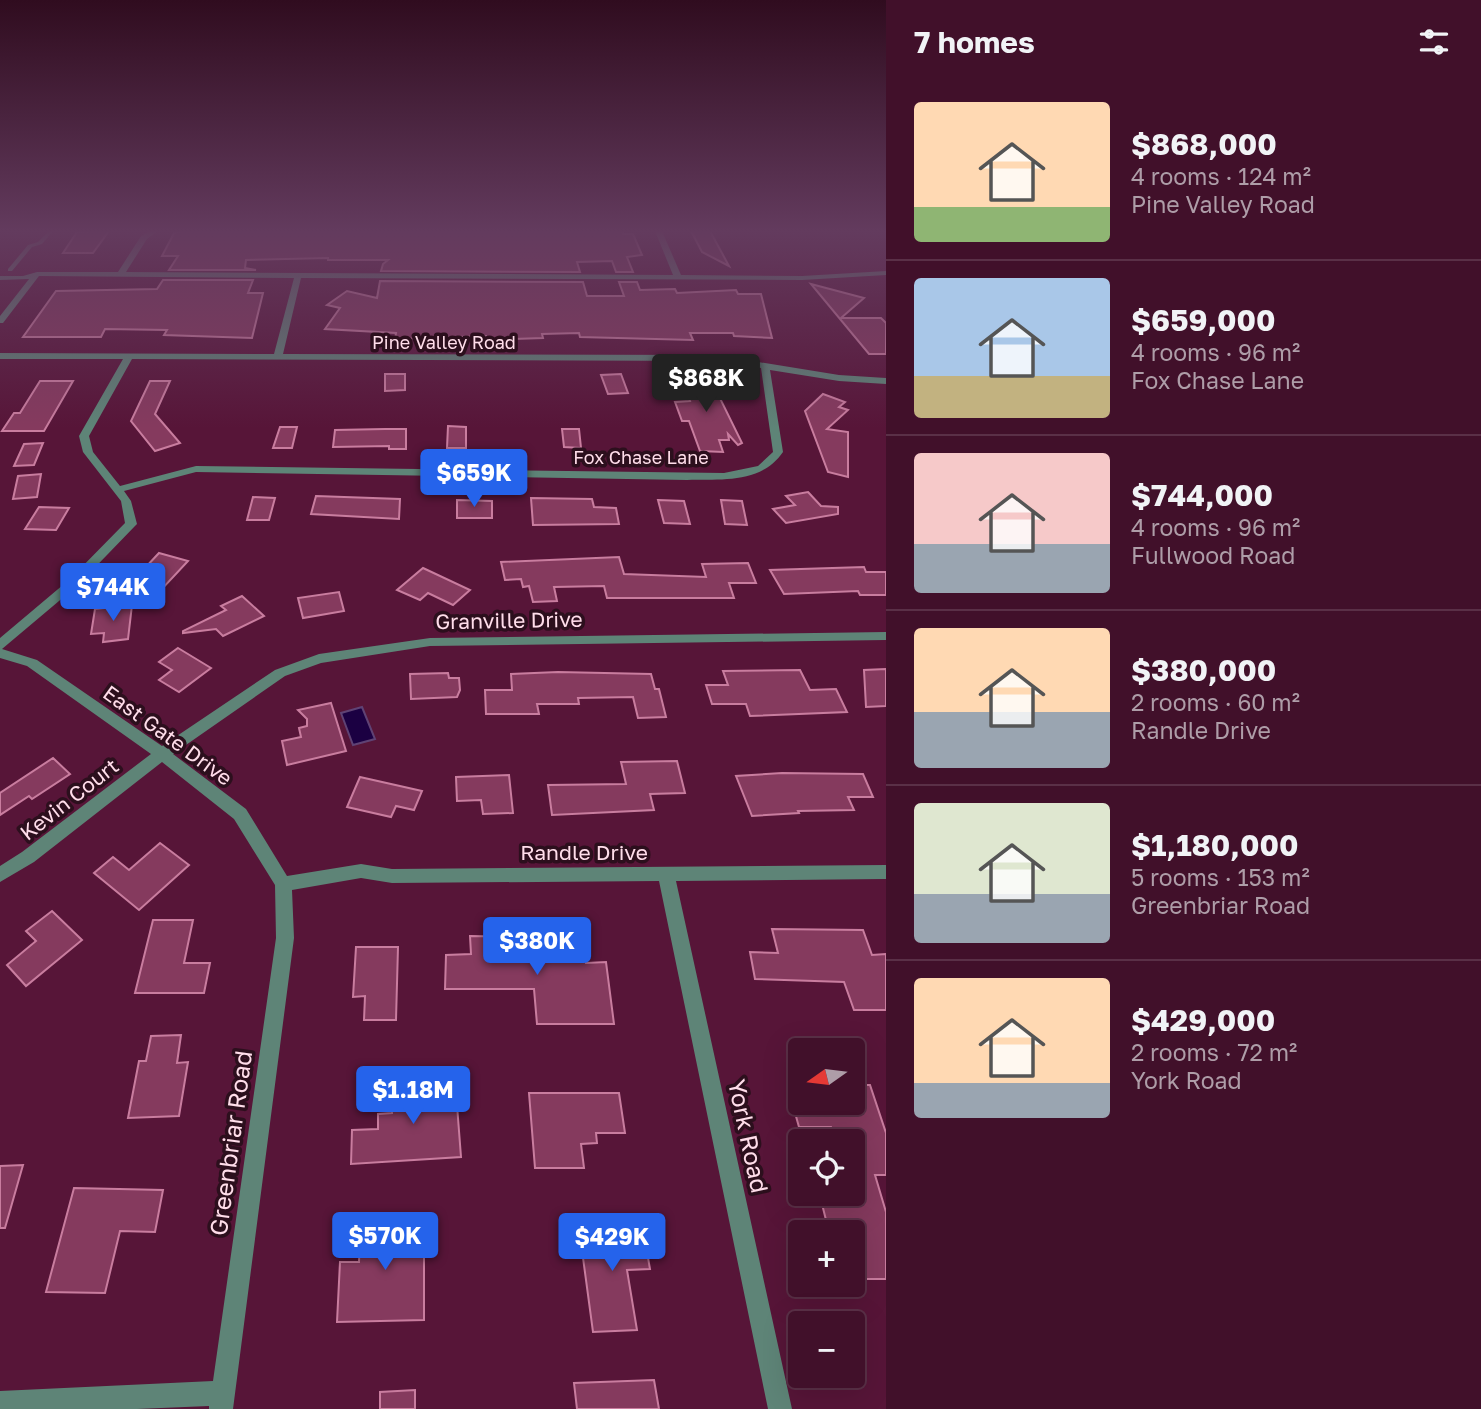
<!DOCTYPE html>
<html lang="en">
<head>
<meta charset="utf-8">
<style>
  body { margin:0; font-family:"Golos Text",sans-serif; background:#4c1e36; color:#f1f3f6; height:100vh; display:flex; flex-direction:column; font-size:26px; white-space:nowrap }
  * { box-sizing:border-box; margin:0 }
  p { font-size:23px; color:#ae9da8 }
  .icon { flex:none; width:38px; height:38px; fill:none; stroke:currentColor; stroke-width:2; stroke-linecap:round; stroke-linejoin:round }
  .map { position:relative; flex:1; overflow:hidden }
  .panel { display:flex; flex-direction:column; background:#41102a; width:595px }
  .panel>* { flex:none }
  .needle { width:46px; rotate:256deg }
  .fabs { position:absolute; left:788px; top:1038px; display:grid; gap:14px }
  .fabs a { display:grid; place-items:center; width:77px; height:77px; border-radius:7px; background:#41102a; box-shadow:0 7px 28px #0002,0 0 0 2px #5a3047; font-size:35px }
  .price { position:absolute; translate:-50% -60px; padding:0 16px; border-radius:7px; background:#2563eb; color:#fff; font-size:23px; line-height:46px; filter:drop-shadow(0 2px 4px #0008) }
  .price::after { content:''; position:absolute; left:50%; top:42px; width:21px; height:16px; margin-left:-10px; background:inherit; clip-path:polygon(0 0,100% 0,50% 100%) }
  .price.active { background:#222; color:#fff }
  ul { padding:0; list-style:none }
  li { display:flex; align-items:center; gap:21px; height:175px; padding:0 28px }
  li+li { border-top:2px solid #5a3047 }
  li span { display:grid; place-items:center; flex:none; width:196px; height:140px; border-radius:7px; color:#555 }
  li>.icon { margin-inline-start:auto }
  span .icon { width:84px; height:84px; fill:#fffc; stroke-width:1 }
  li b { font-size:30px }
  h2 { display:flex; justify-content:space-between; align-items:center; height:84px; padding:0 28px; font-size:30px }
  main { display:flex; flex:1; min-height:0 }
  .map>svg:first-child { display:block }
</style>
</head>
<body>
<main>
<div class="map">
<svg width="886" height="1409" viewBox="0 0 886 1409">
  <rect width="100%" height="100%" fill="#571538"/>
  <polygon fill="#1b0042" stroke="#5f4274" stroke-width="2" points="362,707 375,739 353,745 341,713"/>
  <g fill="#853a5e" stroke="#c97d9f" stroke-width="2">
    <polygon points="88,231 109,231 93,253 63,253 77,232"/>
    <polygon points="182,231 622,231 623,234 633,234 642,255 627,257 633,272 616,272 612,261 577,262 580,272 381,271 383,264 388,260 328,260 328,258 246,260 245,268 256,270 169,270 178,256 162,256 174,233"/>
    <polygon points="691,231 710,231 729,266 702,252"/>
    <polygon points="163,280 253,280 248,293 263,293 252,338 164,335 167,330 105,329 101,337 23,337 56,291 157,289"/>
    <polygon points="380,281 583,282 587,296 624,296 619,282 637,282 640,290 675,289 677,293 736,290 738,294 761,294 772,338 734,336 733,333 690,333 693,340 580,337 579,333 542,334 543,338 513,339 486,339 486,336 395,339 396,333 325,329 340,308 327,305 347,291 377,298"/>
    <polygon points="811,284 864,298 841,318 881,318 886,323 886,354 869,354"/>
    <polygon points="679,373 700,373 704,382 712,382 742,443 738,445 728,434 729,440 719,440 723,452 700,451 689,421 682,421 675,402 690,401"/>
    <polygon points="385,374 405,374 405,390 385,391"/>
    <polygon points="621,374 628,393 608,394 601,375"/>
    <polygon points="40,381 73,381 44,431 2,431 14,413 20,413"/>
    <polygon points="150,381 170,381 155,414 180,443 155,451 131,421"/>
    <polygon points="823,394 845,402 839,407 848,410 827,429 848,432 848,477 828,472 805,411"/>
    <polygon points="448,426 466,427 466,448 447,448"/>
    <polygon points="280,427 297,427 292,448 273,448"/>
    <polygon points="385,429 406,429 406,449 389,449 389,446 333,447 335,430"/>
    <polygon points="562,429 579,429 581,448 564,447"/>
    <polygon points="43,443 34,465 14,466 24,444"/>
    <polygon points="41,474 37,497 13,499 18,476"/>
    <polygon points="808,492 821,506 838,507 838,514 786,523 773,509 795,505 786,496"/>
    <polygon points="316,496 400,499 399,519 311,514"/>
    <polygon points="253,497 275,498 269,520 247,520"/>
    <polygon points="531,498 592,499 594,507 616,508 619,524 533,525"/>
    <polygon points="457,500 492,501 492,518 457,518"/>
    <polygon points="658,500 684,501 690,524 664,523"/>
    <polygon points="721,500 742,501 747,525 725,524"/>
    <polygon points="39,507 69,508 56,530 25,529"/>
    <polygon points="159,553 188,561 161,590 131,583"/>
    <polygon points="619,557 624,574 706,577 702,564 748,563 756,583 729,583 734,598 607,598 604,586 554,587 557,601 533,602 529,586 523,587 521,579 505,580 501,562"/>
    <polygon points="864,567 866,572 886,572 886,595 860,595 858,591 784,594 770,570"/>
    <polygon points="423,568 470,590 453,605 428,593 420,600 397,590"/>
    <polygon points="339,592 344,611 303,618 298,598"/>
    <polygon points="242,596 264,616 223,636 216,629 183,633 183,631 226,610 221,606"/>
    <polygon points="132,605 128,639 103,642 104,633 91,634 95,609"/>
    <polygon points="178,648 211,668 179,692 159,680 172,670 159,662"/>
    <polygon points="886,669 886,706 866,707 864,670"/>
    <polygon points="800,670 810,690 836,689 847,712 750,716 746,704 712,704 706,685 728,685 723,671"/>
    <polygon points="558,672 651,674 655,689 659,689 666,717 638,718 633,697 578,698 579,704 537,704 539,714 486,714 485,690 512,690 511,674"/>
    <polygon points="448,673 449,678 459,678 460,690 457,697 411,699 410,674"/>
    <polygon points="331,703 346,751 287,765 282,741 301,737 299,728 307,726 307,719 298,710"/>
    <polygon points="53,758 70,774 32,799 29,796 0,815 0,793"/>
    <polygon points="677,761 685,793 650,794 654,810 552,815 548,785 626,784 621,762"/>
    <polygon points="782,773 863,774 873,797 848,797 854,810 798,811 799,813 752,816 736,776"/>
    <polygon points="509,775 513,813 483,814 481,800 457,801 456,777"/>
    <polygon points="360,777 422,791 414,810 396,806 391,817 347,807"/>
    <polygon points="160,843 189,865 139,910 94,873 113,857 129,870"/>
    <polygon points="52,911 82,940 26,986 7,965 36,941 26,931"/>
    <polygon points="153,920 193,920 184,963 210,963 204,993 135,993"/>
    <polygon points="772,929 863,930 872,955 886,954 886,1010 854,1010 844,982 755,979 750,952 778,953"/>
    <polygon points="470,936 568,938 569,954 585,954 586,963 606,962 614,1024 537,1024 534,989 445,989 446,955 471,954"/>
    <polygon points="356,947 398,947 396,1020 364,1020 365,996 353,997"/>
    <polygon points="181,1035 177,1063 188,1062 179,1116 128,1118 139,1061 146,1061 151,1036"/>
    <polygon points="455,1079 461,1157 351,1164 352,1130 378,1129 378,1114 392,1113 392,1083"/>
    <polygon points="852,1085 870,1085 886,1133 886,1175 875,1175 886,1212 886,1279 852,1279 852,1232 829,1232 821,1200 852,1200 852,1141 835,1141 831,1127 799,1127 792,1102 852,1102"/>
    <polygon points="529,1093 619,1093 625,1133 596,1133 597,1143 581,1144 584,1168 535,1168"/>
    <polygon points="23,1165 5,1228 0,1228 0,1166"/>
    <polygon points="74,1188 163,1190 155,1232 120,1231 105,1293 46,1292"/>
    <polygon points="424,1215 424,1320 337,1322 340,1262 359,1262 361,1216"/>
    <polygon points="642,1224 650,1269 627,1270 637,1330 593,1332 579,1228"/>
    <polygon points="654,1380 659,1409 577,1409 574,1383"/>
    <polygon points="415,1390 415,1409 380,1409 380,1392"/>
  </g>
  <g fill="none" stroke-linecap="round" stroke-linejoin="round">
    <polygon fill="#5e8477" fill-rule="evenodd" points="49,231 53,231 42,244 32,247 12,271 8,271 8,269 28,245 38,242"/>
    <path fill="#5e8477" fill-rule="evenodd" d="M150,231H158L147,239L126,272L673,275L655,231H662L681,275L802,276L886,271V275L802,280L301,278L283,354L715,355L839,375L886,378V384L839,381L770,370L783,452C761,484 722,479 687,480L196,472L124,491L131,501L137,524L135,526L78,585L2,649L37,660L162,746L275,670L319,654L430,638L886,632V640L430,646L321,663L285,676L173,754L246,809L287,876L361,864L392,869L886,865V879L676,881L792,1409H768L659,881L392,883L361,878L292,890L294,938L233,1409H209V1406L137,1409H0V1391L213,1381L276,938L275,885L234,819L162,762L34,862L0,882V866L22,852L151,754L27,666L0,658V638L70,579L125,523L121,501L83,452L79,436L123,359H0V353L274,354L294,278L39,276L3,323H0V316L29,279L0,280V276H23L37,272H118L141,236ZM132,359L715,361L761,368L773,452L758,466L724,473L196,466L120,486L93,452L89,436Z"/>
  </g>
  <linearGradient id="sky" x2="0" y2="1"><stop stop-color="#300c1f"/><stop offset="0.54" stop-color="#633b5e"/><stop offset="1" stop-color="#633b5e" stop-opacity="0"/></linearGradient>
  <rect width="886" height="428" fill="url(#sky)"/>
  <g text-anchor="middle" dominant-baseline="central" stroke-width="7" stroke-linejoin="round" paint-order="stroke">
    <g font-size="18" fill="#ffddea" stroke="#2c0f1d">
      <text x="444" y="342">Pine Valley Road</text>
      <text x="641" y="457">Fox Chase Lane</text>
    </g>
    <g font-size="21" fill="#ffddea" stroke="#2c0f1d">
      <text transform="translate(509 620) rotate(-1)">Granville Drive</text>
      <text transform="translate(168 735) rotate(36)">East Gate Drive</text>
      <text transform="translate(69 799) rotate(-38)">Kevin Court</text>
      <text x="584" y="852">Randle Drive</text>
    </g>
    <g font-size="24" fill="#ffddea" stroke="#2c0f1d">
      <text transform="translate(749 1136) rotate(78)">York Road</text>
      <text transform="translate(230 1143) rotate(-82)">Greenbriar Road</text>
    </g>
  </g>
</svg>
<div class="fabs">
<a><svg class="needle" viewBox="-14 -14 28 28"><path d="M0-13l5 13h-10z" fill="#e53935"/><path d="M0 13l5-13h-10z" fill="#ae9da8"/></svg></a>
<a><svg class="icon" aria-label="locate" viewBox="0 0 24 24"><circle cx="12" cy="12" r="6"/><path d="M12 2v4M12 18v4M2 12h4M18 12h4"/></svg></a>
<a>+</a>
<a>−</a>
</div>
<b class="price active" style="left:706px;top:414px">$868K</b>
<b class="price" style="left:474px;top:509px">$659K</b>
<b class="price" style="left:113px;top:623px">$744K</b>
<b class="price" style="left:537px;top:977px">$380K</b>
<b class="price" style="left:413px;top:1126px">$1.18M</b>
<b class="price" style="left:385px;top:1272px">$570K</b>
<b class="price" style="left:612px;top:1273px">$429K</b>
</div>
<section class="panel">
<h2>7 homes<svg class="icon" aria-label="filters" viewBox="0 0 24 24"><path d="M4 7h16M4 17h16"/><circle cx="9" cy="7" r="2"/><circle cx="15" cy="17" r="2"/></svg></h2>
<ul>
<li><span style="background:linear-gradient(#ffd9b3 75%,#8fb573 0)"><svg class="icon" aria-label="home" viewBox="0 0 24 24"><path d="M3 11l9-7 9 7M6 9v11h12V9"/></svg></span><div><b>$868,000</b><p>4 rooms · 124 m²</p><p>Pine Valley Road</p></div></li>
<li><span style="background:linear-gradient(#a9c7e8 70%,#c2b280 0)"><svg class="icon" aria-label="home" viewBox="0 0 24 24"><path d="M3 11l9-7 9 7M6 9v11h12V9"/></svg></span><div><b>$659,000</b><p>4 rooms · 96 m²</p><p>Fox Chase Lane</p></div></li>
<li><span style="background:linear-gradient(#f6c9c9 65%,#9aa5b1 0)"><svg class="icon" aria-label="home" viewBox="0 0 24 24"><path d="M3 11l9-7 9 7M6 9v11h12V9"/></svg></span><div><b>$744,000</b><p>4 rooms · 96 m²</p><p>Fullwood Road</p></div></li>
<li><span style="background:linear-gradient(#ffd9b3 60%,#9aa5b1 0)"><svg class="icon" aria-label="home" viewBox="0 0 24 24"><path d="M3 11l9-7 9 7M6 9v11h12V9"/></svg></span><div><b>$380,000</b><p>2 rooms · 60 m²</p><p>Randle Drive</p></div></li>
<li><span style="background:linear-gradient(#dfe7d0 65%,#9aa5b1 0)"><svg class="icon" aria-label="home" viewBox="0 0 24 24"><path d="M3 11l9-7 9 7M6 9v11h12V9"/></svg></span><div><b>$1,180,000</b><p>5 rooms · 153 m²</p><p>Greenbriar Road</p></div></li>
<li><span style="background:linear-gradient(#ffd9b3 75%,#9aa5b1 0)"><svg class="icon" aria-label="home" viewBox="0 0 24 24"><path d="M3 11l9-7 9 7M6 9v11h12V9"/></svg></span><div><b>$429,000</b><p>2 rooms · 72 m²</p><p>York Road</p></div></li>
</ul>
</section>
</main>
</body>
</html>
